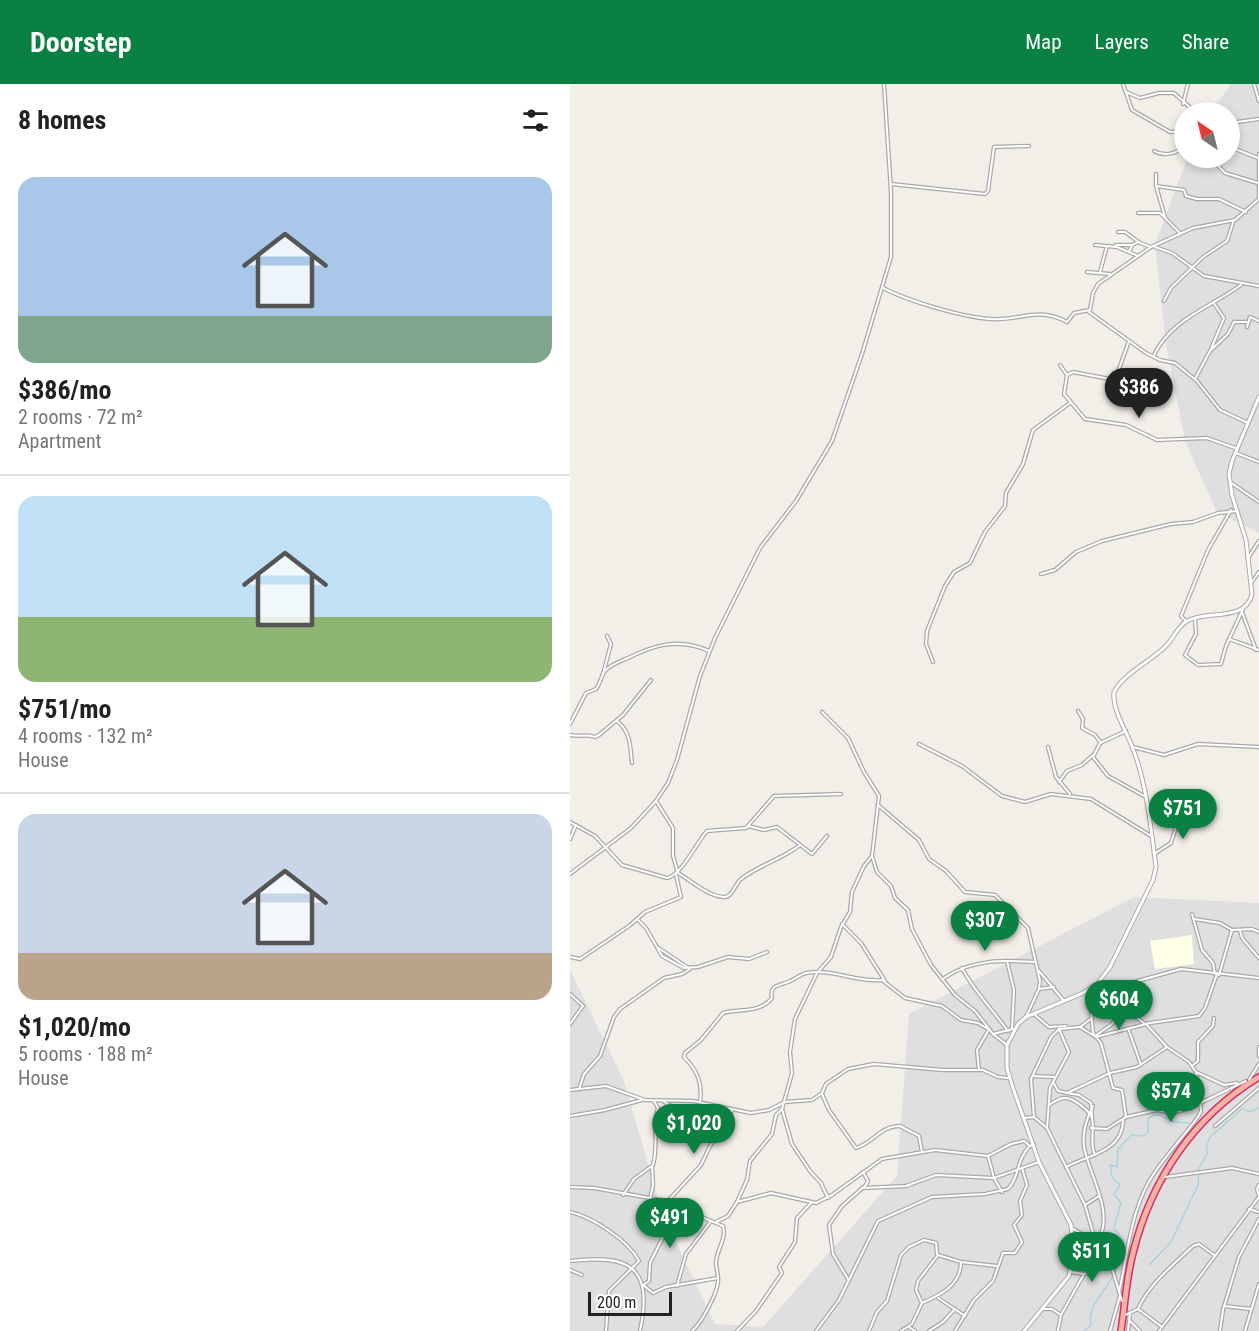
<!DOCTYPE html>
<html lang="en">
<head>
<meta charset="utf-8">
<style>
  body { margin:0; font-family:"Roboto Condensed",sans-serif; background:#f6f6f6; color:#222; height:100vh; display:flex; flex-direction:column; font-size:22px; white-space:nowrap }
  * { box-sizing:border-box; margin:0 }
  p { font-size:20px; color:#767676 }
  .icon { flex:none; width:33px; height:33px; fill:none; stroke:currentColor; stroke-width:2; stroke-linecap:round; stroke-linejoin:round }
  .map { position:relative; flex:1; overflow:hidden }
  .drawer { display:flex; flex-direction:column; background:#fff; width:570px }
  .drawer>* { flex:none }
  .needle { width:39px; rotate:325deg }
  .controls { position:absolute; left:604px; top:18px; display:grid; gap:12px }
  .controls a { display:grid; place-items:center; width:66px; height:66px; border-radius:50%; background:#fff; box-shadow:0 3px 9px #0003; font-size:30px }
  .scale { position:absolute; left:18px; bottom:15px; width:84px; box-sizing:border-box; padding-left:6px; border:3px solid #222; border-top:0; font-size:16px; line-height:21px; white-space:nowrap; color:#222; -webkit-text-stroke:4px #fff; paint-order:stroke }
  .price { position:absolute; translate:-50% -51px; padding:0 14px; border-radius:21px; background:#0b8043; color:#fff; font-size:20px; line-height:39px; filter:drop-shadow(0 2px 3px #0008) }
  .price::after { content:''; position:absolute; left:50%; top:36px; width:18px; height:14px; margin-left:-9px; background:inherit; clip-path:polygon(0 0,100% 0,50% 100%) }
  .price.current { background:#222; color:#fff }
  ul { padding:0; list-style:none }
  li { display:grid; align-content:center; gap:12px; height:318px; padding:0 18px }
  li+li { border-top:2px solid #e0e0e0 }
  li span { display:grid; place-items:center; height:186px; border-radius:18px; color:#555 }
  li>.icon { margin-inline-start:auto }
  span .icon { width:108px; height:108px; fill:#fffc; stroke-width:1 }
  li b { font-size:26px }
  h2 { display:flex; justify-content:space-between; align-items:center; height:72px; padding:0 18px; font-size:26px }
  header { display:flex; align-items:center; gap:36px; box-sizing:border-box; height:84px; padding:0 30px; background:#0b8043; color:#fff }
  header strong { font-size:28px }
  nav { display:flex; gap:33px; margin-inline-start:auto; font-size:21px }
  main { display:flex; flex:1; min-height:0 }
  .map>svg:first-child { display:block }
</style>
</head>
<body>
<header>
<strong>Doorstep</strong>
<nav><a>Map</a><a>Layers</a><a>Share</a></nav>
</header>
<main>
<section class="drawer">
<h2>8 homes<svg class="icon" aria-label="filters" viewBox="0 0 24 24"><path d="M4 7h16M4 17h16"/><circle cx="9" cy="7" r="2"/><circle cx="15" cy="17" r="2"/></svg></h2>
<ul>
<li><span style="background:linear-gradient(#a9c7e8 75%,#7fa58c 0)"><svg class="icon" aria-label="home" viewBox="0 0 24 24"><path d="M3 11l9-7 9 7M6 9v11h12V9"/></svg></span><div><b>$386/mo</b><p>2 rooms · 72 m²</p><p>Apartment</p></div></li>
<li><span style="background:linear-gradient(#bfe0f5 65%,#8fb573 0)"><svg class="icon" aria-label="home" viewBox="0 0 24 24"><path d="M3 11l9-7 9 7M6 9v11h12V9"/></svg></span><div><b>$751/mo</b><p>4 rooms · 132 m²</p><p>House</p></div></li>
<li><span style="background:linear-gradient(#c9d6e8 75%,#b9a48a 0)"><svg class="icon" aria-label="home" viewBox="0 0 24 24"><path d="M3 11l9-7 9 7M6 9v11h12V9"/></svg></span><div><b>$1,020/mo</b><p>5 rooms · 188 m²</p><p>House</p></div></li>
</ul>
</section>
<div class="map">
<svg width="689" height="1247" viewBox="0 0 689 1247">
  <rect width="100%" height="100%" fill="#f2efe9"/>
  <g fill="#e0dfdf">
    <polygon points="661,0 689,0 689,449 647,428 615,357 596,260 585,161 617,74 660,74 660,28 641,28"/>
    <polygon points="564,813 689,819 689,1247 0,1247 0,886 54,997 93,1131 145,1240 193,1243 327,1092 339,930"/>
  </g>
  <polygon fill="#ffffe5" points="622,851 624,880 585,885 580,857"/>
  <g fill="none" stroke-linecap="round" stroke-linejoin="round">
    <g stroke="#aad3df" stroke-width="1.5">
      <polyline points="579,1181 601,1158 628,1101 629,1084 638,1068 636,1063 640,1053 673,1024 679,1028 689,1024"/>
      <path d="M514,1247L521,1241C517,1224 531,1212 540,1197C545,1188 553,1171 555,1159L544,1144L551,1119L544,1110L550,1101L542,1093L540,1081L547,1083L548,1065L562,1051L573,1052L578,1048V1035C587,1027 592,1033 602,1037C607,1039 613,1038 619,1039"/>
    </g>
    <g stroke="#a9a9a9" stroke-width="4.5">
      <g id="minor">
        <polyline points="553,0 562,26 600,48 615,47"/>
        <polyline points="684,0 689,17"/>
        <polyline points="556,8 570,14 589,9 604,9 625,28"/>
        <polyline points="613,20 618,0"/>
        <polyline points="660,39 689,35"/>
        <polyline points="660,63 688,74"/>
        <path d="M584,67C594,73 610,70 615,59"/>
        <polyline points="689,70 689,114"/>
        <polyline points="641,74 655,89 688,99"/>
        <polyline points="586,90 586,102 595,133"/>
        <polyline points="321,100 415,110 418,107 424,63 459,62"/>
        <polyline points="586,102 614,106 616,112 627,115 649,115 676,128"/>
        <polyline points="568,129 590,129 610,149"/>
        <polyline points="548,148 555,148 570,159 581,163"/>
        <polyline points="525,161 547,163 568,172"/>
        <polyline points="545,163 546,161 562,161"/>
        <polyline points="585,163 602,169 634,192 689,202"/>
        <polyline points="559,168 562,161 568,158"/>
        <polyline points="517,188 540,190"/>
        <polyline points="530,188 537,162"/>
        <path d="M313,204C338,217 392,233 420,235C451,237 467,222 497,238L504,229L520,226L523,209L528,200L581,163L623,144L665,136L689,115"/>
        <polyline points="594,217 601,204 633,173 657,157 664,136"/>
        <polyline points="519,228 576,269 590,276 605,279 627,297 650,326 678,339"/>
        <polyline points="677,243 680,233 689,237"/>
        <polyline points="641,265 654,234 643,218"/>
        <path d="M584,271C601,235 641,223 671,201"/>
        <polyline points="490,281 497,291 494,310 515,335 556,341 587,356 637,354 668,365"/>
        <polyline points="497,291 503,288 545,296 559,257"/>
        <polyline points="625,295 640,267 658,250 664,238 677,238"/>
        <polyline points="666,369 689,378"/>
        <polyline points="660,398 689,418"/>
        <polyline points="678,474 689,457"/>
        <polyline points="471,490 485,486 506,468 532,457 601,440 623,438 648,429 667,427"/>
        <polyline points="681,499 689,488"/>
        <polyline points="672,528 686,566"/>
        <polyline points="625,535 626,550 615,571 628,581 651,580 656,562 673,525"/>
        <polyline points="616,537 611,532 638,466 661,426"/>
        <polyline points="659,555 689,566"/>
        <polyline points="363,578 356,560 357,547 375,502 384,488 400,479 415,448 435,422 436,409 453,380 463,346 500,319"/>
        <polyline points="33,590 41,560 37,552"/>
        <polyline points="508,627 513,635 512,644 525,651 531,659"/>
        <polyline points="252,628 278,654 294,688 309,712 302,772 294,782 282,808 280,828 271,843 261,873 247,889 225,935 220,968 222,989 212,1025 222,1060 240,1087 251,1099 258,1114"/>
        <path d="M47,637C61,648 60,662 62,679"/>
        <path d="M0,640L16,609L26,605C30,600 31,593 34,588C39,581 51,577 58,574C86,560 109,554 139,567"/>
        <polyline points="556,647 530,659 523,673 538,692 574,712"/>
        <path d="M0,651C10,653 15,650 25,653L29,651L53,631L81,596"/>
        <polyline points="349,660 392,682 432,712 455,718 481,710 521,715 581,752"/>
        <polyline points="478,663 486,693 500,710"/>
        <polyline points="563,663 594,671 628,660 689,663"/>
        <polyline points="489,698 497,687 512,681 523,671"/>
        <path d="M86,717L103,744V772L108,789C120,796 139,813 154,813C161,814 165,802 169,797C180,785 213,775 230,761"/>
        <polyline points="308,721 349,756 359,775 376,787 395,808 425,811 458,844 470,897 469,905 456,933"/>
        <path d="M0,738L25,752L52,781L97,794C112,791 126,759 137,747L176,744L204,712L271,710"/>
        <polyline points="178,742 194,746 207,743 242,770 257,752"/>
        <polyline points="0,755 6,741"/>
        <polyline points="584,770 601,759 607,740 600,732"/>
        <polyline points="302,772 307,788 321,802 325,814 338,826 342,845 361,881 385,911 405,927 423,950 437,961"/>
        <polyline points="0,790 61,744 86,717 98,699 107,676 130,592 145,554 190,464 226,417 262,357 292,270 321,173 321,108 314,0"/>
        <polyline points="622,830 632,866 643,879 645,890"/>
        <polyline points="67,835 76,844 92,872 114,884 128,883 158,873 179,875 197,868"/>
        <polyline points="624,835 650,839 662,846 682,845 689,848"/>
        <polyline points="272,840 291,859 315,897"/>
        <polyline points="670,846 672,854 689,874"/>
        <polyline points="0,873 10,875 59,842 75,828 111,813 106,791"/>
        <polyline points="437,877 444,906 442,945"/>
        <path d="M392,884C404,907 422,925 438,947"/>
        <polyline points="469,887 494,917"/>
        <polyline points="649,891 662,846"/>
        <path d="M374,894C402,875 433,876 466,878"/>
        <polyline points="526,901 539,905 611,885 689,894"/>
        <polyline points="469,905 484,903"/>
        <polyline points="519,905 523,949 531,959 543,1004 552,1006 556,1033"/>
        <polyline points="539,905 548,921 574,939"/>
        <polyline points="0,910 13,922 0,940"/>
        <polyline points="465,931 479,943 496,942"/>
        <polyline points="576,940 597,963 619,978 626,988 654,1001 667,999"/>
        <polyline points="510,943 526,953 580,939 629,932 635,924 647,890"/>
        <polyline points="558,944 571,981"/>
        <polyline points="489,945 499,968 480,1004 477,1044 515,1121 526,1159 540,1178 552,1217"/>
        <polyline points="423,950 443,945"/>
        <polyline points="525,952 542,940 553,925"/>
        <polyline points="689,963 689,972"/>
        <polyline points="622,982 628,977 628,958 643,942 644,934"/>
        <polyline points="409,986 407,966 418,947"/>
        <polyline points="626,988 631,1017"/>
        <polyline points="463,992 484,993"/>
        <polyline points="679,996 689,980"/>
        <polyline points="483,998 488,1007 497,1009 540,989 567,983 597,963"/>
        <polyline points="9,1005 14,990 30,972 44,933 50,925 94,894 112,890 120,885 87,863"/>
        <polyline points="0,1006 36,1002 75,1016 123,1017 181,1029 199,1026 215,1018 242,1016 252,1009 256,1000 278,985 304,980 373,986 413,986 428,993 439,994"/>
        <polyline points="497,1009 509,1011 521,1019 522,1033"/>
        <path d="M252,1010L259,1026L286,1064C303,1059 310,1042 330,1042L349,1052L352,1068"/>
        <polyline points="93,1017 133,1042 145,1055"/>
        <path d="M130,1018C133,999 127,986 114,973L115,969L131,956L153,929C170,924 189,930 202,914C200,903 205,902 215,899C223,897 229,891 236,889C262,884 287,899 312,896L335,914L372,922L391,936L408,939L418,945"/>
        <path d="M479,1021C484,1018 490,1013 496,1014C503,1014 520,1027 522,1034C525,1047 519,1058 525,1071"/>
        <polyline points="0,1032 35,1026 72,1016"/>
        <polyline points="464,1033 461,995 481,953 489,945 510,943 522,934"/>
        <polyline points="455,1034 464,1033 477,1044"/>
        <polyline points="645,1042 689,1004"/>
        <polyline points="521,1044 537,1045 556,1033 587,1026 602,1029 620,1024 676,997"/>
        <polyline points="418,1072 424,1094 432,1108"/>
        <path d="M496,1083C518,1071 553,1068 553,1036"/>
        <polyline points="595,1093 662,1084 689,1090"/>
        <path d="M0,1103L24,1104L91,1116L153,1142C157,1156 146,1166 146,1179C146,1185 149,1191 148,1198C147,1210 131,1240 122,1247"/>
        <polyline points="292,1104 336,1102 366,1091 424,1094 469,1078"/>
        <path d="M53,1111L64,1095L83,1081C89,1061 82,1038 88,1024L84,1017"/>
        <polyline points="689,1112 687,1105 689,1101"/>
        <polyline points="80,1115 83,1101 82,1082"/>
        <polyline points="91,1116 93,1129 99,1141 80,1179 79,1197 73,1201 83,1209 96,1203 148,1194"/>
        <polyline points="97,1118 131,1081 140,1062 159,1038 162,1025"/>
        <polyline points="167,1118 201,1109 246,1119 262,1111 312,1075 365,1066 418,1072 441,1060 454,1057 460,1062 464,1061"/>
        <polyline points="515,1121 529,1112"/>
        <polyline points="679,1125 689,1128"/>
        <path d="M0,1128C22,1133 58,1156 69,1177L39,1207L36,1247"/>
        <polyline points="146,1138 158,1132 167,1118 177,1096 180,1077 202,1050 206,1031 212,1025"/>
        <path d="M502,1144L526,1159C547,1132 519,1091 514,1063C512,1048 516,1035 523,1022"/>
        <path d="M0,1177C59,1170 84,1182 70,1247"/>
        <polyline points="0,1186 12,1191"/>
        <polyline points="501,1188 514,1190 541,1182"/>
        <polyline points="278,1195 263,1170 259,1141 272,1122 296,1101 298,1097 293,1088"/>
        <polyline points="107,1202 116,1170 141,1137"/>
        <path d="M549,1208C558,1168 561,1122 585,1088C598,1069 614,1052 628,1033L631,1027L630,1019"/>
        <polyline points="368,1214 395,1232"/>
        <path d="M352,1219C370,1211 390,1202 391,1179"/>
        <polyline points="654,1222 681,1225"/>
        <polyline points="473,1225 482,1225 491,1231"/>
        <polyline points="568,1225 592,1243"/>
        <path d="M553,1232L568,1225C579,1200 603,1181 623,1162L629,1160L644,1171"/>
        <polyline points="560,1237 570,1247"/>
        <polyline points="339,1243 345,1247"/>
        <polyline points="167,1247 186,1227 212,1189 209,1183 225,1158 227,1134 241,1119"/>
        <path d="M246,1247L269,1216L308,1137L362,1113L415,1110L438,1105C450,1093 446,1076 459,1063"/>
        <polyline points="299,1247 307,1228 317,1217 331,1171 339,1163 354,1156 366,1159 367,1170"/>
        <polyline points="331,1247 342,1240 352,1219 346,1206 348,1197 368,1171 391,1178 427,1182"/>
        <polyline points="359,1247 373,1238 385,1225"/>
        <polyline points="385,1247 404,1216 423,1197 433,1169 445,1169 452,1158 444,1141 452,1131 450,1117 457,1101 452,1084"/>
        <polyline points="488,1247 491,1231 514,1190"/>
        <polyline points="540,1247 550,1212"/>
        <polyline points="558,1247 560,1229"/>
        <polyline points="589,1247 689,1113"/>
        <polyline points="650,1247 653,1226 669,1173 689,1135"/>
        <polyline points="675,1247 689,1200"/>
      </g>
    </g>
    <g stroke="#a9a9a9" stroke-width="5">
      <path id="tertiary" d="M454,1247L499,1192L504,1166L501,1141L469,1078L443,1004L437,984V961L448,940L456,933L513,909L528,899L540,883L583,796L586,783C581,745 577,701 563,665C557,647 542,627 544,608C555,588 580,578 596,562C603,555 608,542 617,537C637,526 676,538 682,510L676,456L662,411L659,390L662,377L689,313"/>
    </g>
    <g stroke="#dc2a67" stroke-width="8">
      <path id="trunk" d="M551,1247C555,1221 556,1195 563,1169C581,1096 624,1032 689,993"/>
    </g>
    <use href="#minor" stroke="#fff" stroke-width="2"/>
    <use href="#tertiary" stroke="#fff" stroke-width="3"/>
    <use href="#trunk" stroke="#f2b4a3" stroke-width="5"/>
  </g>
</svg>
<div class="controls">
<a><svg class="needle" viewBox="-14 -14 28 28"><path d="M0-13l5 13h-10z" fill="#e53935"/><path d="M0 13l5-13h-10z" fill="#767676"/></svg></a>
</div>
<div class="scale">200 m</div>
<b class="price current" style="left:569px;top:335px">$386</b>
<b class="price" style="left:613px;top:756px">$751</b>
<b class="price" style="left:415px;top:868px">$307</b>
<b class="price" style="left:549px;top:947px">$604</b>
<b class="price" style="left:601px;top:1039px">$574</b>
<b class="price" style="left:124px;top:1071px">$1,020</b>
<b class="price" style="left:100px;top:1165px">$491</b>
<b class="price" style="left:522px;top:1199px">$511</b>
</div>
</main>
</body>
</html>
